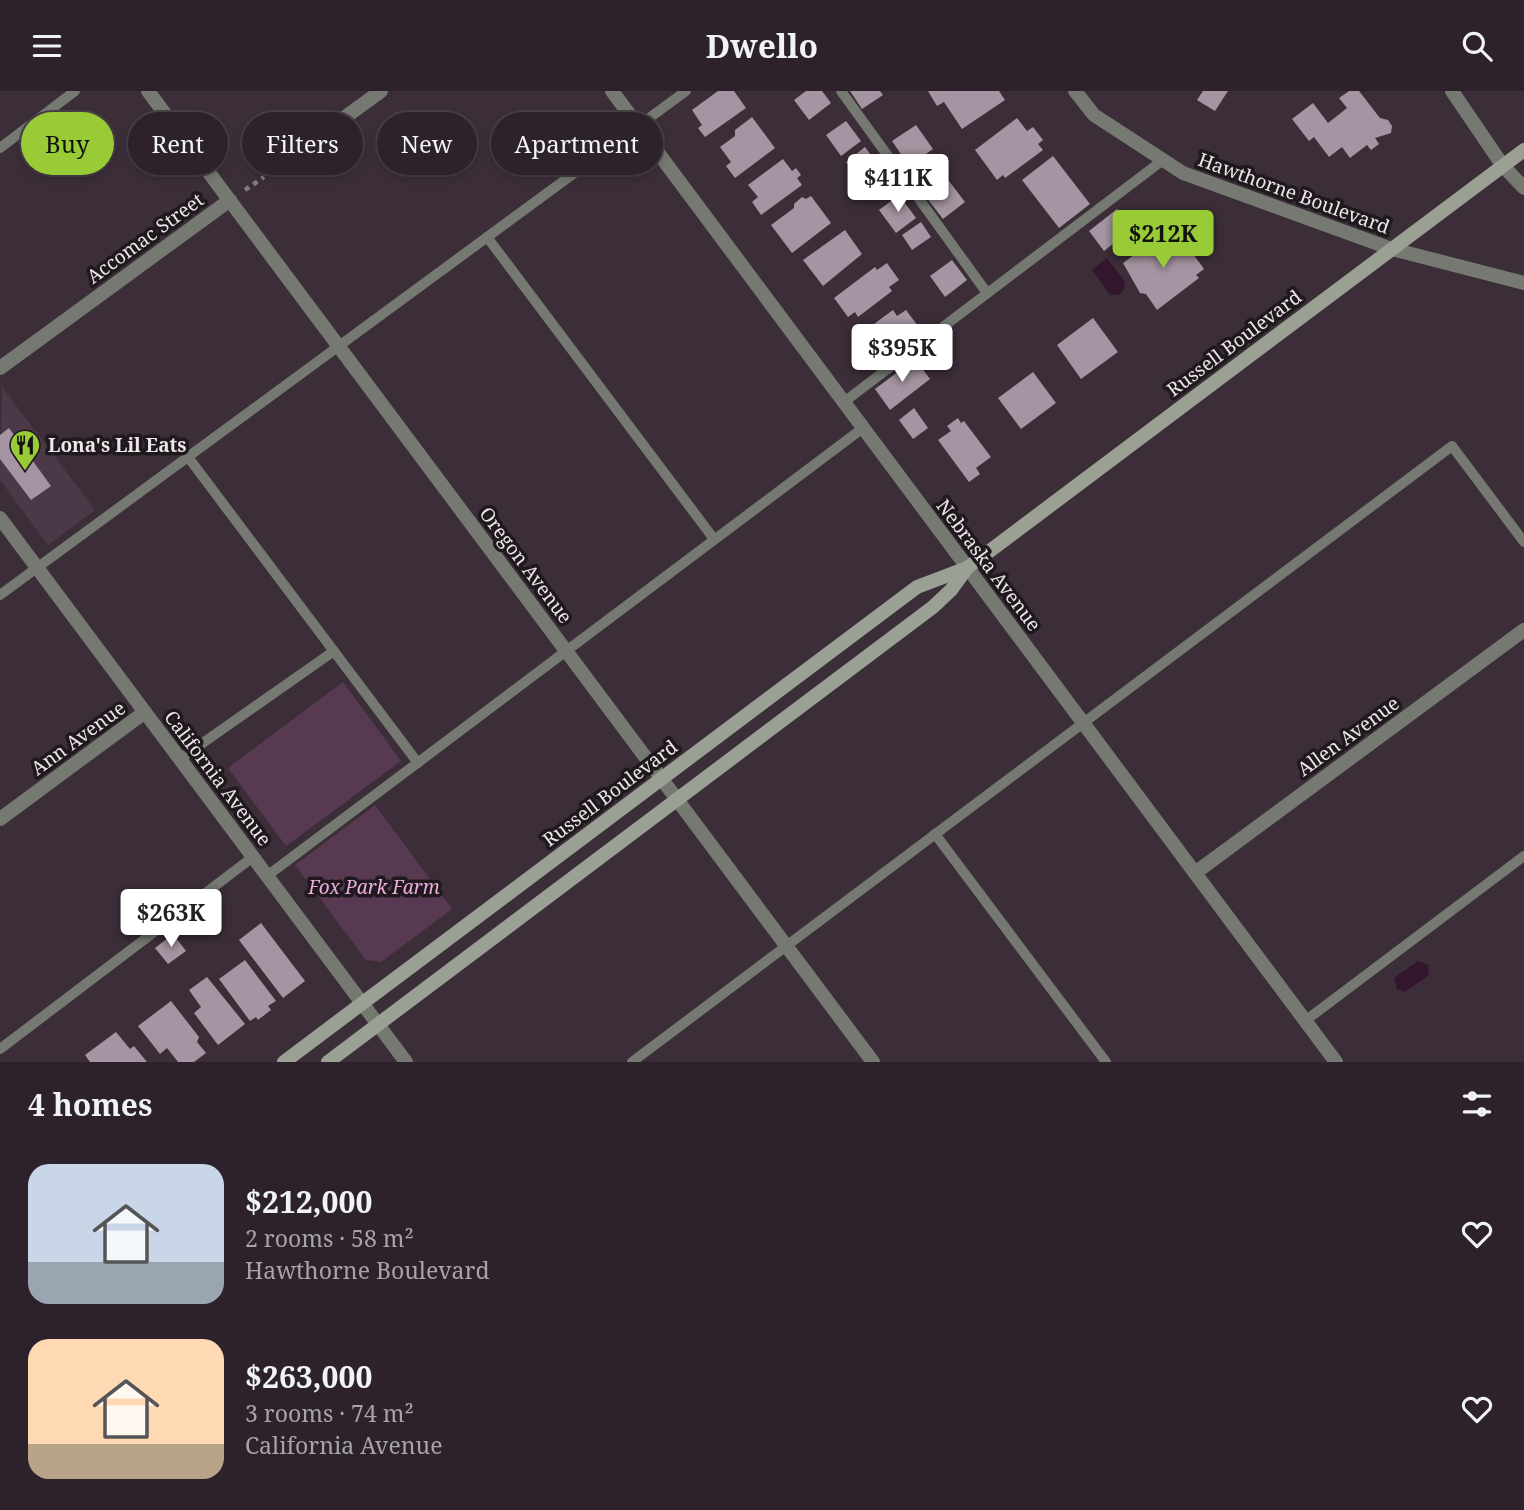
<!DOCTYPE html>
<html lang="en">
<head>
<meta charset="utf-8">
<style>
  body { margin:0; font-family:"Noto Serif",serif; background:#352a33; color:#f1f3f6; height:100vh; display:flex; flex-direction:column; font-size:26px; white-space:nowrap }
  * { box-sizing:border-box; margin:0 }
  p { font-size:23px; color:#a7a4a9 }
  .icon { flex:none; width:38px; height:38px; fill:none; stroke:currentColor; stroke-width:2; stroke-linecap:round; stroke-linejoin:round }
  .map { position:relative; height:971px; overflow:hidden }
  .side { display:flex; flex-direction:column; background:#2d222b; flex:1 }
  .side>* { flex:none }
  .top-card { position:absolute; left:21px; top:21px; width:700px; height:63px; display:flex; gap:14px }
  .price { position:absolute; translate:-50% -60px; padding:0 16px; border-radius:7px; background:#fff; color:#222; font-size:23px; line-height:46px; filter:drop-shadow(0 2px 4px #0008) }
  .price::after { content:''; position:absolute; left:50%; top:42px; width:21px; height:16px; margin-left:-10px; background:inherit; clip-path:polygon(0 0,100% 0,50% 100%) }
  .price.selected { background:#99cb36; color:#111 }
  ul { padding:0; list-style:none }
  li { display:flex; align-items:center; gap:21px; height:175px; padding:0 28px }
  li span { display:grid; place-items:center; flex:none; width:196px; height:140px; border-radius:21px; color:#555 }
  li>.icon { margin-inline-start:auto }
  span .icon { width:84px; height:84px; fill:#fffc; stroke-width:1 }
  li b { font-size:30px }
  h2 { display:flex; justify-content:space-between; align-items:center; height:84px; padding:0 28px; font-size:30px }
  .pill { padding:0 24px; border-radius:32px; background:#2d222b; box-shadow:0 4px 10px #0003,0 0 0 2px #483f47; font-size:24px; line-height:63px }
  .pill.selected { background:#99cb36; color:#111 }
  header { display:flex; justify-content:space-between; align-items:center; height:91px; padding:0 28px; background:#2d222b; font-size:32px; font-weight:700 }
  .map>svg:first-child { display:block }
</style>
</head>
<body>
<header><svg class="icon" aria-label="menu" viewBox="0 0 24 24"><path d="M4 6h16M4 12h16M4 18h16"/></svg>Dwello<svg class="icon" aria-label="search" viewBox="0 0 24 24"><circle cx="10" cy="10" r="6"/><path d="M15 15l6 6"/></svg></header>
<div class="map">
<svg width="1524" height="971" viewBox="0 0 1524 971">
  <rect width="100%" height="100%" fill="#3c2e39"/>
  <polygon fill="#4c3948" points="2,296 95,419 48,454 0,389"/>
  <g fill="#573a51">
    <polygon points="343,591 401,670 286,755 228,677"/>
    <polygon points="375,714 452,818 381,871 366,869 295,774"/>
  </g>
  <g fill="#34152e">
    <polygon points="1107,167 1125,191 1124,199 1118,204 1110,204 1092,179"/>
    <polygon points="1418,870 1428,874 1429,884 1405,901 1397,898 1394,887"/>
  </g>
  <g fill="#a594a1">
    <polygon points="718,0 734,0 746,17 705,46 698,37 702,34 692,19"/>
    <polygon points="806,0 822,0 831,12 809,29 794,9"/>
    <polygon points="850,0 880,0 883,4 862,18"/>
    <polygon points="928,0 999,0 1005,9 962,38 944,11 937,15"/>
    <polygon points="1203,0 1228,0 1215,20 1197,9"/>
    <polygon points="1349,0 1359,0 1380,27 1388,29 1392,35 1391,42 1375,47 1379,53 1371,59 1367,54 1350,67 1342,56 1329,66 1314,46 1309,50 1292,28 1313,12 1328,32 1347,17 1339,7"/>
    <polygon points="752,26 775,57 735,87 726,75 731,71 720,56 735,45 735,39"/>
    <polygon points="1017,27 1027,40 1033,36 1043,49 1038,53 1043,59 1005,87 1003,84 997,89 975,59"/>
    <polygon points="846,30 861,50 841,65 826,44"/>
    <polygon points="916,34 933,58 909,75 892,50"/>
    <polygon points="865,56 883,81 864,95 846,71"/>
    <polygon points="1053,65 1090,113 1059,137 1022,89"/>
    <polygon points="783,68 792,80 796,77 801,84 797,87 802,94 761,124 752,111 758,106 748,94"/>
    <polygon points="942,81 965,111 943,128 920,98"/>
    <polygon points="899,104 916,127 896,142 879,119"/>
    <polygon points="811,105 831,132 792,162 771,134 794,117 794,113 802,106 806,108"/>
    <polygon points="1117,118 1132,138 1104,160 1089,140"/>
    <polygon points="921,131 931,146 912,159 902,144"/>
    <polygon points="845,139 862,163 823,195 803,169"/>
    <polygon points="1165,141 1180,162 1188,156 1204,178 1196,184 1199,187 1157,219 1146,203 1140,202 1123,172"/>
    <polygon points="952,169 967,189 945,206 930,185"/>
    <polygon points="887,172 899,189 889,196 892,200 858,226 855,221 848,226 834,207 875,176 877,179"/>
    <polygon points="893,219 897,225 906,219 924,243 882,274 880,271 873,276 861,260 868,255 859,244"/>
    <polygon points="1093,227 1118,261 1081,288 1057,254"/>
    <polygon points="915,268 930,288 890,319 875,298"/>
    <polygon points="1033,281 1056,312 1021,338 998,307"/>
    <polygon points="914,317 928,337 913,348 899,329"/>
    <polygon points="958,327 961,332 964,330 991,366 976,377 980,383 969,391 938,349 951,340 947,335"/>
    <polygon points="9,337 51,395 31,409 0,368 0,344"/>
    <polygon points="261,832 305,890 283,907 239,849"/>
    <polygon points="173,843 186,860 168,873 155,857"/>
    <polygon points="245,869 276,910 268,915 271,919 258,929 256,926 250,930 219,888"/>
    <polygon points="207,886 245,933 218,954 194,922 201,916 189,899"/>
    <polygon points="171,910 199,946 197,951 206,962 194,971 178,971 167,957 160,963 138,935"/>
    <polygon points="116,941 130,958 134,955 147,971 90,971 85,964"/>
  </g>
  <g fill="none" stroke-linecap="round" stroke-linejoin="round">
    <polyline stroke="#857982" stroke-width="4.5" stroke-dasharray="5 5" stroke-linecap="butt" points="245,99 264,86"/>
    <g stroke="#757971" stroke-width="10">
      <polyline points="841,0 987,202"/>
      <polyline points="0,57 75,0"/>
      <polyline points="487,146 714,448"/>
      <polyline points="844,311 1163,69"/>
      <polyline points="188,366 418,672"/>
      <polyline points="0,504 686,0"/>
      <polyline points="180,668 334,560"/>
      <polyline points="935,743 1106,971"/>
      <polyline points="267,785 863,337"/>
      <polyline points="1305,930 1524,765"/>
      <polyline points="0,958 253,766"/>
      <polyline points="632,971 1452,355 1524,451"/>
    </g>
    <g stroke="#757971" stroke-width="14">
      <polyline points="148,0 873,971"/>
      <polyline points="612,0 1336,971"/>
      <polyline points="1075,0 1094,24 1183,82 1392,158 1524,192"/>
      <polyline points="1452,0 1503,75 1524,97"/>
      <polyline points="278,75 381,0"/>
      <polyline points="0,277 230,109"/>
      <polyline points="0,427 406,971"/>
      <polyline points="0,728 145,621"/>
      <polyline points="1195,782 1524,539"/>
    </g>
    <g stroke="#9aa094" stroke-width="14">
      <polyline points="284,971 917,496 967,477"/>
      <polyline points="328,971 933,516 951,499 967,477 1524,59"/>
    </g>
  </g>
  <defs>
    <g id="restaurant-pin" transform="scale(1.575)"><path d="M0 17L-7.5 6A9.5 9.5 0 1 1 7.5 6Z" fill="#99cb36" stroke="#1f191d"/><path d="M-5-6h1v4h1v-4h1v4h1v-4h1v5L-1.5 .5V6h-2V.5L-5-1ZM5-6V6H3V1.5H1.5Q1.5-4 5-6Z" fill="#111"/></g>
  </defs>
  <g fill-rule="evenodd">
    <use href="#restaurant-pin" x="25" y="354"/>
  </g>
  <g text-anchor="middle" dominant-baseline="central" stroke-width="7" stroke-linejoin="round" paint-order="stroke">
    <g font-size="19" fill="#eee5eb" stroke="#1f191d">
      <text transform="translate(1294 102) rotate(20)">Hawthorne Boulevard</text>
      <text transform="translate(145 147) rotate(-36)">Accomac Street</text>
      <text transform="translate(1234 252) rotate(-37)">Russell Boulevard</text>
      <text transform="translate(526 474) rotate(53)">Oregon Avenue</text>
      <text transform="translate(989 474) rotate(53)">Nebraska Avenue</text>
      <text transform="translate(1348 645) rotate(-36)">Allen Avenue</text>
      <text transform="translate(78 647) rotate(-36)">Ann Avenue</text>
      <text transform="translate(218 687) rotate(53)">California Avenue</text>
      <text transform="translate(610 702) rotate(-37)">Russell Boulevard</text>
    </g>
    <g font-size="19" font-weight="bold" fill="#eee5eb" stroke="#1f191d" text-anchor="start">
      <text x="48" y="354">Lona's Lil Eats</text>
    </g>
    <g font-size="19" font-style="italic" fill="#ecafdd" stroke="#1f191d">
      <text x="374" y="796">Fox Park Farm</text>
    </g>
  </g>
</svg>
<b class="price" style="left:898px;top:123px">$411K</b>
<b class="price selected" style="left:1163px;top:179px">$212K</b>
<b class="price" style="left:902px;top:293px">$395K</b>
<b class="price" style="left:171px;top:858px">$263K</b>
<div class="top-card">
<a class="pill selected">Buy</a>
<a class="pill">Rent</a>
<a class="pill">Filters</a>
<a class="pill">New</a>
<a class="pill">Apartment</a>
</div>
</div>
<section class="side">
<h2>4 homes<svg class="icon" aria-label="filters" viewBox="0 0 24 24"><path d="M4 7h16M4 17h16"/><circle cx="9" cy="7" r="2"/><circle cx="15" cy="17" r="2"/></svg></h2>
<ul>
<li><span style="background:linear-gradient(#c9d6e8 70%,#9aa5b1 0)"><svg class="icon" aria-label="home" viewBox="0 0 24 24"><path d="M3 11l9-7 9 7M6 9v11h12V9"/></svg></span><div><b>$212,000</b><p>2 rooms · 58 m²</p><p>Hawthorne Boulevard</p></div><svg class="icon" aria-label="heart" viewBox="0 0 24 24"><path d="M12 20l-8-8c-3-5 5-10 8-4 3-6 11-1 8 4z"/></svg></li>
<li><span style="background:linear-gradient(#ffd9b3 75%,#b9a48a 0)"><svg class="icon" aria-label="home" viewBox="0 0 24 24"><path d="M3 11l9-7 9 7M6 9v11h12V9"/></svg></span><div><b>$263,000</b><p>3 rooms · 74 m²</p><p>California Avenue</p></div><svg class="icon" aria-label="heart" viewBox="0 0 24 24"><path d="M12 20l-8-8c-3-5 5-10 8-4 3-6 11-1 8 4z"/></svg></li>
</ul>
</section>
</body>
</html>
